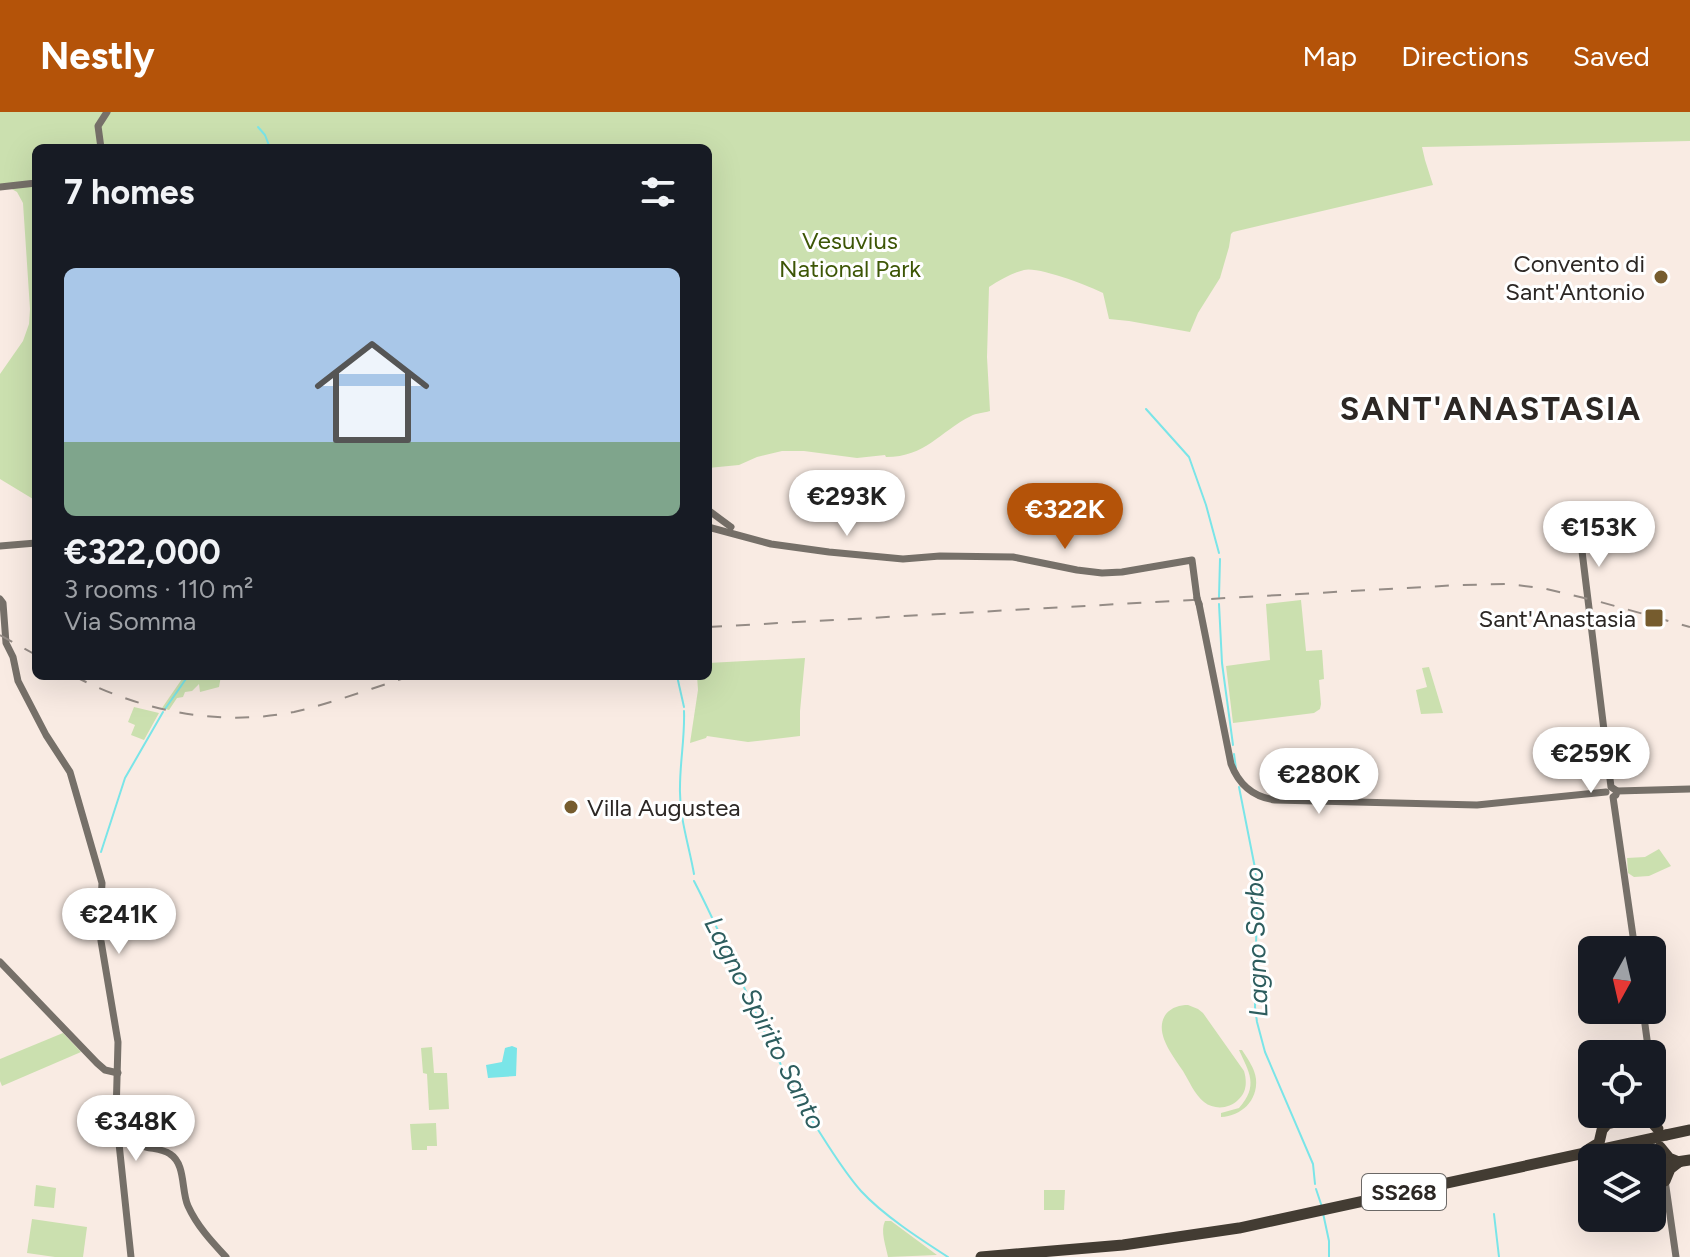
<!DOCTYPE html>
<html lang="en">
<head>
<meta charset="utf-8">
<style>
  body { margin:0; font-family:Figtree,sans-serif; background:#20242c; color:#f1f3f6; height:100vh; display:flex; flex-direction:column; font-size:30px; white-space:nowrap }
  * { box-sizing:border-box; margin:0 }
  p { font-size:26px; color:#9ea1a6 }
  .icon { flex:none; width:44px; height:44px; fill:none; stroke:currentColor; stroke-width:2; stroke-linecap:round; stroke-linejoin:round }
  .map { position:relative; flex:1; overflow:hidden }
  .side { position:absolute; left:32px; top:32px; width:680px; height:536px; display:flex; flex-direction:column; background:#171b24; border-radius:12px; box-shadow:0 8px 32px #0002 }
  .side>* { flex:none }
  .needle { width:52px; rotate:188deg }
  .buttons { position:absolute; left:1578px; top:824px; display:grid; gap:16px }
  .buttons a { display:grid; place-items:center; width:88px; height:88px; border-radius:12px; background:#171b24; box-shadow:0 8px 32px #0002; font-size:40px }
  .price { position:absolute; translate:-50% -68px; padding:0 18px; border-radius:28px; background:#fff; color:#222; font-size:26px; line-height:52px; filter:drop-shadow(0 2px 4px #0008) }
  .price::after { content:''; position:absolute; left:50%; top:48px; width:24px; height:18px; margin-left:-12px; background:inherit; clip-path:polygon(0 0,100% 0,50% 100%) }
  .price.on { background:#b45309; color:#fff }
  ul { padding:0; list-style:none }
  li { display:grid; align-content:center; gap:16px; height:424px; padding:0 32px }
  li+li { border-top:2px solid #363941 }
  li span { display:grid; place-items:center; height:248px; border-radius:12px; color:#555 }
  li>.icon { margin-inline-start:auto }
  span .icon { width:144px; height:144px; fill:#fffc; stroke-width:1 }
  li b { font-size:34px }
  h2 { display:flex; justify-content:space-between; align-items:center; height:96px; padding:0 32px; font-size:34px }
  header { display:flex; align-items:center; gap:48px; box-sizing:border-box; height:112px; padding:0 40px; background:#b45309; color:#fff }
  header strong { font-size:38px }
  nav { display:flex; gap:44px; margin-inline-start:auto; font-size:28px }
  .map>svg:first-child { display:block }
</style>
</head>
<body>
<header>
<strong>Nestly</strong>
<nav><a>Map</a><a>Directions</a><a>Saved</a></nav>
</header>
<div class="map">
<svg width="1690" height="1145" viewBox="0 0 1690 1145">
  <rect width="100%" height="100%" fill="#f9ebe3"/>
  <g fill="#cbe0af">
    <path d="M0,0H1690V29L1422,35L1425,48L1433,73L1233,120L1231,122L1229,135L1220,166L1198,201L1190,220L1129,209L1109,207L1103,181C1090,174 1037,154 1024,158C1012,161 1000,168 989,175L987,245L990,299C983,301 976,301 971,304C939,320 926,345 886,345L885,343L857,346L804,339H782L757,345L739,353L708,356V36H36V387H33L0,367V262L23,229L29,212L30,197L23,91L17,80L10,76L0,78Z"/>
    <polygon points="1301,488 1306,539 1322,538 1324,567 1319,568 1321,592 1320,597 1314,601 1233,611 1226,554 1270,548 1266,492"/>
    <polygon points="805,546 800,599 800,624 748,630 707,624 706,626 690,631 698,578 697,564 708,564 708,551"/>
    <polygon points="1429,555 1443,601 1421,602 1416,578 1427,575 1422,556"/>
    <polygon points="184,564 221,564 219,575 200,580 199,572 192,579 185,580 183,585 177,586 169,598 162,596"/>
    <polygon points="134,595 159,601 144,628 131,623 135,613 128,610"/>
    <polygon points="1659,737 1671,754 1649,764 1634,765 1628,761 1627,746 1645,745"/>
    <path d="M1188,893L1198,897L1203,901L1244,959C1247,969 1247,980 1238,988C1229,997 1214,998 1204,990C1195,983 1189,969 1183,959C1173,944 1153,920 1166,902C1172,895 1180,893 1188,893Z"/>
    <polygon points="63,921 81,940 2,974 0,969 0,947"/>
    <polygon points="432,935 434,961 447,961 449,997 429,998 427,962 423,961 421,936"/>
    <path d="M1239,938H1242C1248,947 1255,957 1256,967C1258,989 1241,1004 1221,1005V1001L1239,996C1259,974 1249,960 1239,938Z"/>
    <polygon points="436,1011 437,1034 427,1034 427,1038 412,1038 410,1012"/>
    <polygon points="36,1073 56,1076 54,1096 34,1094"/>
    <polygon points="1044,1078 1065,1078 1064,1098 1044,1098"/>
    <polygon points="32,1107 87,1115 83,1145 55,1145 27,1141"/>
    <path d="M885,1109H891L937,1143L888,1145C886,1134 880,1119 885,1109Z"/>
  </g>
  <polygon fill="#7ae5e8" points="512,934 517,936 516,964 488,966 486,953 502,950 505,936"/>
  <g fill="none" stroke-linecap="round" stroke-linejoin="round">
    <g stroke="#7ae5e8" stroke-width="2">
      <polyline points="258,15 265,23 270,36"/>
      <polyline points="1146,297 1189,345 1206,393 1219,441"/>
      <polyline points="1219,485 1220,447"/>
      <polyline points="1219,492 1222,551 1233,633"/>
      <polyline points="677,564 684,595"/>
      <polyline points="165,597 188,564"/>
      <path d="M684,599C685,625 680,649 680,675C679,705 689,733 694,762"/>
      <polyline points="1234,642 1236,657"/>
      <polyline points="1239,675 1255,756 1257,779 1255,895 1257,910 1265,940 1313,1052 1315,1072"/>
      <polyline points="101,740 125,666 163,600"/>
      <path d="M694,769C737,852 770,946 822,1024C834,1043 846,1062 861,1079C883,1103 920,1127 948,1145"/>
      <polyline points="1316,1077 1322,1095"/>
      <polyline points="1323,1101 1329,1129 1329,1145"/>
      <polyline points="1494,1102 1499,1145"/>
    </g>
    <g stroke="#767069" stroke-width="7">
      <polyline points="101,36 98,14 107,0"/>
      <polyline points="0,75 36,71"/>
      <polyline points="708,398 731,415"/>
      <polyline points="708,415 771,432 829,440 903,447 940,444 1013,445 1077,458 1102,461 1122,460 1192,448 1197,486"/>
      <polyline points="1581,431 1611,675 1617,679 1616,683 1613,685 1635,838"/>
      <polyline points="0,434 36,431"/>
      <polyline points="0,487 3,491 6,531 13,545 18,569 46,623 70,660 102,771 100,809 101,829 118,930 116,1003 131,1145"/>
      <path d="M1199,492L1231,652C1239,673 1253,685 1275,688L1477,693L1606,680"/>
      <polyline points="1617,679 1690,677"/>
      <polyline points="0,850 97,951 105,958 118,961"/>
      <polyline points="1643,898 1649,942"/>
      <polyline points="1652,967 1658,1016"/>
      <path d="M118,1021C127,1027 135,1032 146,1035C154,1037 163,1037 170,1042C186,1052 181,1079 188,1094C197,1114 212,1130 226,1145"/>
      <polyline points="1665,1068 1676,1145"/>
    </g>
    <g stroke="#433c33" stroke-width="11">
      <polyline points="1652,989 1654,984"/>
      <polyline points="1639,1005 1650,1008 1658,1017"/>
      <polyline points="1666,1023 1690,1018"/>
      <polyline points="1660,1035 1669,1046 1679,1050"/>
      <polyline points="1589,1037 1599,1031 1602,1018 1607,1012 1651,1002"/>
      <polyline points="1663,1052 1690,1048"/>
      <polyline points="1665,1069 1670,1057 1679,1050"/>
      <polyline points="981,1145 1123,1133 1239,1116 1654,1026"/>
    </g>
    <g stroke="#958c86" stroke-width="2" stroke-dasharray="14 14" stroke-linecap="butt">
      <polyline points="708,515 1460,473 1507,472 1542,476 1597,489 1690,515"/>
      <polyline points="0,523 36,543"/>
      <path d="M74,564C141,599 218,615 294,600C333,591 372,576 411,564"/>
    </g>
    <polyline stroke="#767069" stroke-width="7" points="1197,486 1199,492"/>
    <polyline stroke="#433c33" stroke-width="11" points="1654,1026 1666,1023"/>
  </g>
  <g fill="#765c2e" stroke="#fff" stroke-width="3">
    <circle cx="1661" cy="165" r="8"/>
    <rect x="1644" y="496" width="20" height="20" rx="4"/>
    <circle cx="571" cy="695" r="8"/>
  </g>
  <g text-anchor="middle" dominant-baseline="central" stroke-width="6" stroke-linejoin="round" paint-order="stroke">
    <rect fill="#fff" stroke="#6b6866" stroke-width="2" x="1362" y="1062" width="84" height="36" rx="6"/>
    <g font-size="22" font-weight="bold" fill="#2c2724">
      <text x="1404" y="1080">SS268</text>
    </g>
    <g font-size="24" fill="#3d5606" stroke="#fff">
      <text x="850" y="128">Vesuvius<tspan x="850" dy="28">National Park</tspan></text>
    </g>
    <g font-size="24" fill="#2c2724" stroke="#fff" text-anchor="end">
      <text x="1645" y="151">Convento di<tspan x="1645" dy="28">Sant'Antonio</tspan></text>
      <text x="1636" y="506">Sant'Anastasia</text>
      <text x="587" y="695" text-anchor="start">Villa Augustea</text>
    </g>
    <g font-size="26" font-style="italic" fill="#2d5d5e" stroke="#fff">
      <text transform="translate(1256 830) rotate(-92)">Lagno Sorbo</text>
      <text transform="translate(765 911) rotate(63)">Lagno Spirito Santo</text>
    </g>
    <g font-size="32" font-weight="bold" letter-spacing="2" fill="#2c2724" stroke="#fff">
      <text x="1491" y="297">SANT'ANASTASIA</text>
    </g>
  </g>
</svg>
<div class="buttons">
<a><svg class="needle" viewBox="-14 -14 28 28"><path d="M0-13l5 13h-10z" fill="#e53935"/><path d="M0 13l5-13h-10z" fill="#9ea1a6"/></svg></a>
<a><svg class="icon" aria-label="locate" viewBox="0 0 24 24"><circle cx="12" cy="12" r="6"/><path d="M12 2v4M12 18v4M2 12h4M18 12h4"/></svg></a>
<a><svg class="icon" aria-label="layers" viewBox="0 0 24 24"><path d="M12 4l9 5-9 5-9-5zM3 14l9 5 9-5"/></svg></a>
</div>
<b class="price" style="left:847px;top:426px">€293K</b>
<b class="price on" style="left:1065px;top:439px">€322K</b>
<b class="price" style="left:1599px;top:457px">€153K</b>
<b class="price" style="left:1591px;top:683px">€259K</b>
<b class="price" style="left:1319px;top:704px">€280K</b>
<b class="price" style="left:119px;top:844px">€241K</b>
<b class="price" style="left:136px;top:1051px">€348K</b>
<section class="side">
<h2>7 homes<svg class="icon" aria-label="filters" viewBox="0 0 24 24"><path d="M4 7h16M4 17h16"/><circle cx="9" cy="7" r="2"/><circle cx="15" cy="17" r="2"/></svg></h2>
<ul>
<li><span style="background:linear-gradient(#a9c7e8 70%,#7fa58c 0)"><svg class="icon" aria-label="home" viewBox="0 0 24 24"><path d="M3 11l9-7 9 7M6 9v11h12V9"/></svg></span><div><b>€322,000</b><p>3 rooms · 110 m²</p><p>Via Somma</p></div></li>
</ul>
</section>
</div>
</body>
</html>
